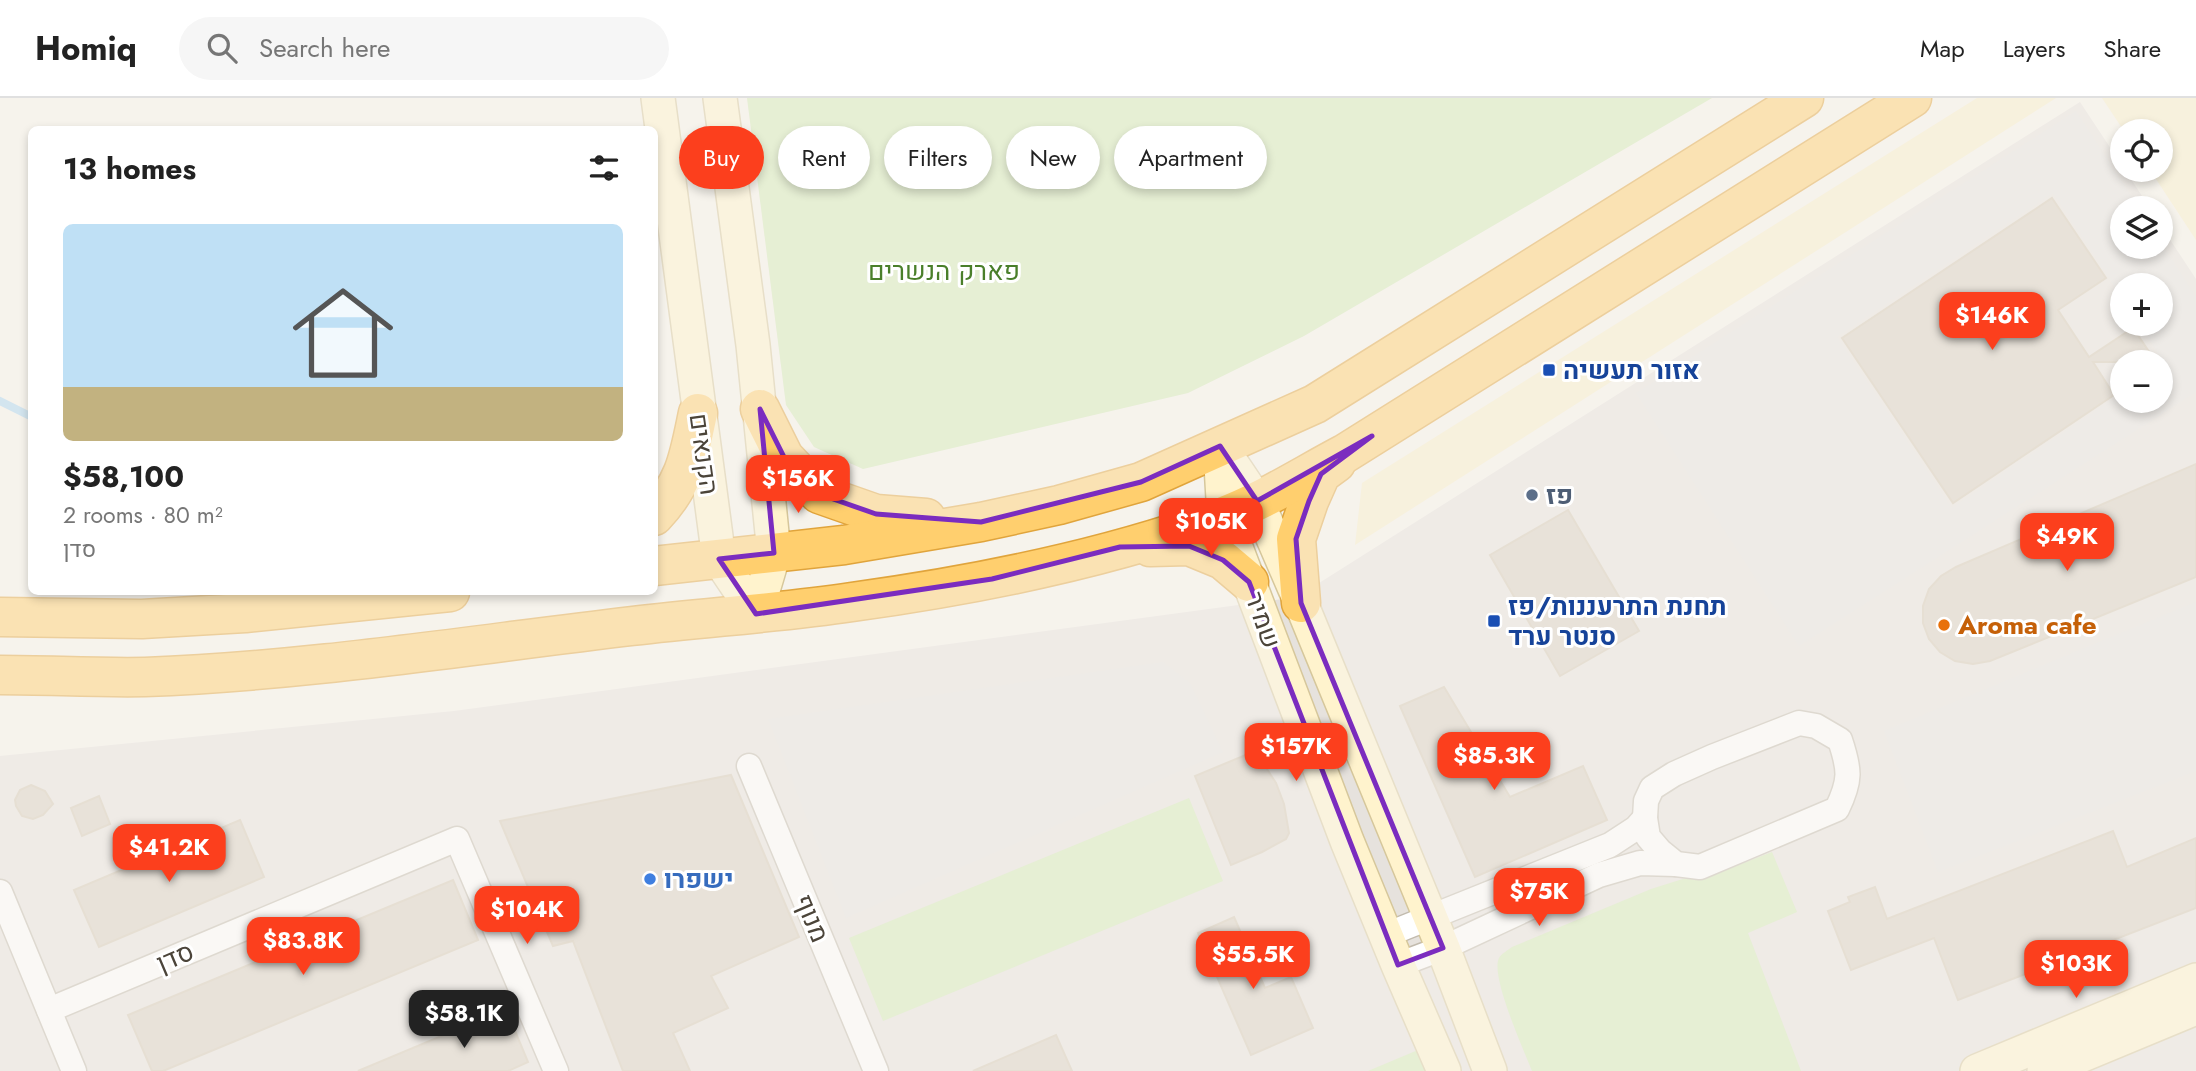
<!DOCTYPE html>
<html lang="en">
<head>
<meta charset="utf-8">
<style>
  body { margin:0; font-family:Jost,Heebo,sans-serif; background:#f6f6f6; color:#222; height:100vh; display:flex; flex-direction:column; font-size:26px; white-space:nowrap }
  * { box-sizing:border-box; margin:0 }
  p { font-size:23px; color:#767676 }
  .icon { flex:none; width:38px; height:38px; fill:none; stroke:currentColor; stroke-width:2; stroke-linecap:round; stroke-linejoin:round }
  .map { position:relative; flex:1; overflow:hidden }
  .sheet { position:absolute; left:28px; top:28px; width:630px; height:469px; display:flex; flex-direction:column; background:#fff; border-radius:10px; box-shadow:0 4px 10px #0003 }
  .sheet>* { flex:none }
  .banner { position:absolute; left:679px; top:28px; width:665px; height:63px; display:flex; gap:14px }
  .fabs { position:absolute; left:2110px; top:21px; display:grid; gap:14px }
  .fabs a { display:grid; place-items:center; width:63px; height:63px; border-radius:50%; background:#fff; box-shadow:0 4px 10px #0003; font-size:35px }
  .price { position:absolute; translate:-50% -60px; padding:0 16px; border-radius:14px; background:#fc3f1d; color:#fff; font-size:23px; line-height:46px; filter:drop-shadow(0 2px 4px #0008) }
  .price::after { content:''; position:absolute; left:50%; top:42px; width:21px; height:16px; margin-left:-10px; background:inherit; clip-path:polygon(0 0,100% 0,50% 100%) }
  .price.current { background:#222; color:#fff }
  ul { padding:0; list-style:none }
  li { display:grid; align-content:center; gap:14px; height:371px; padding:0 35px }
  li+li { border-top:2px solid #e0e0e0 }
  li span { display:grid; place-items:center; height:217px; border-radius:10px; color:#555 }
  li>.icon { margin-inline-start:auto }
  span .icon { width:126px; height:126px; fill:#fffc; stroke-width:1 }
  li b { font-size:30px }
  h2 { display:flex; justify-content:space-between; align-items:center; height:84px; padding:0 35px; font-size:30px }
  .pill { padding:0 24px; border-radius:32px; background:#fff; box-shadow:0 4px 10px #0003; font-size:24px; line-height:63px }
  .pill.current { background:#fc3f1d; color:#fff }
  header { display:flex; align-items:center; gap:42px; box-sizing:border-box; height:98px; padding:0 35px; background:#fff; border-bottom:2px solid #e0e0e0 }
  header strong { font-size:33px }
  nav { display:flex; gap:38px; margin-inline-start:auto; font-size:24px }
  .search { width:490px; height:63px; background:#f6f6f6; display:flex; align-items:center; gap:18px; box-sizing:border-box; padding:0 24px; border-radius:38px; color:#767676; font-size:26px }
  .map>svg:first-child { display:block }
</style>
</head>
<body>
<header>
<strong>Homiq</strong>
<div class="search"><svg class="icon" aria-label="search" viewBox="0 0 24 24"><circle cx="10" cy="10" r="6"/><path d="M15 15l6 6"/></svg>Search here</div>
<nav><a>Map</a><a>Layers</a><a>Share</a></nav>
</header>
<div class="map">
<svg width="2196" height="973" viewBox="0 0 2196 973">
  <rect width="100%" height="100%" fill="#f6f3ec"/>
  <path fill="#e6e2dd" fill-rule="evenodd" d="M2080,4L2150,110H2123V149H2161V128L2196,181V973H0V658L454,613L1297,499ZM2123,187H2161V226H2123ZM2123,264H2161V303H2123Z"/>
  <g fill="#d2eab5">
    <polygon points="747,0 1712,0 1304,238 1188,295 863,371 814,349 786,307"/>
    <polygon points="1189,700 1223,783 883,923 849,840"/>
    <path d="M1772,754L1797,814L1748,835L1801,973H1532C1524,952 1490,878 1499,860C1501,856 1508,852 1512,849L1651,791L1686,780L1720,774Z"/>
    <polygon points="1418,952 1425,973 1368,973"/>
  </g>
  <g fill="#f9efc9">
    <polygon points="1977,0 2056,0 1355,447 1362,385"/>
    <polygon points="2102,0 2196,0 2196,142 2150,72 2161,72 2161,33 2124,33"/>
  </g>
  <g fill="#e5e3e0" fill-rule="evenodd">
    <path d="M2076,13L2139,110H2123V149H2161V145L2196,199V294L1799,548L1636,295ZM2053,95L2123,201V187H2161V226H2139L2164,265L2161,268V303H2123V294L1952,410L1837,239Z"/>
    <polygon points="2196,504 2196,673 1938,774 1884,633"/>
    <polygon points="1163,564 1190,585 1223,654 846,820 768,621"/>
  </g>
  <g fill="none" stroke-linecap="round" stroke-linejoin="round">
    <polyline stroke="#a9d4f2" stroke-width="8" points="0,303 32,319"/>
  </g>
  <g fill="#d8cfc1" stroke="#d3c7b4" stroke-width="2">
    <polygon points="2052,100 2106,180 2058,212 2089,259 2133,230 2156,264 2093,264 2114,297 1953,405 1842,240"/>
    <polygon points="2196,366 2196,479 1990,563 1973,566 1955,563 1940,554 1929,541 1923,525 1923,508 1929,491 1941,478 1956,469"/>
    <polygon points="1568,412 1639,533 1560,578 1490,457"/>
    <polygon points="1444,589 1510,699 1583,668 1607,722 1475,779 1400,608"/>
    <polygon points="1253,654 1265,668 1276,685 1284,706 1289,735 1286,741 1262,754 1231,767 1195,678"/>
    <polygon points="731,677 799,839 711,878 728,910 673,935 690,973 623,973 573,843 553,848 500,723"/>
    <polygon points="31,687 45,693 53,706 43,717 33,721 22,718 16,708 15,702 20,692"/>
    <polygon points="99,698 110,726 82,738 71,710"/>
    <polygon points="240,722 264,779 99,849 74,792"/>
    <polygon points="2113,733 2127,769 2196,740 2196,810 1958,902 1934,840 1851,872 1828,813 1850,804 1848,799 1875,789 1887,821"/>
    <polygon points="453,782 478,842 163,973 152,973 128,917"/>
    <polygon points="1234,819 1265,890 1291,879 1313,930 1251,957 1198,835"/>
    <polygon points="506,911 528,964 508,973 358,973"/>
    <polygon points="1056,937 1072,973 973,973"/>
  </g>
  <g fill="none" stroke-linecap="round" stroke-linejoin="round">
    <g stroke="#c2bbae" stroke-width="27">
      <g id="street">
        <path d="M1799,625L1816,628L1840,642C1850,672 1851,682 1837,711L1700,769L1676,766L1660,753L1648,739L1645,720L1646,703L1652,690L1674,676L1712,659Z"/>
        <polyline points="749,668 876,973"/>
        <polyline points="0,794 74,973"/>
        <polyline points="1386,837 1610,747 1636,730 1645,720"/>
        <polyline points="1398,867 1443,850 1599,777 1640,765 1676,766"/>
        <polyline points="49,912 457,741 556,973"/>
      </g>
    </g>
    <g stroke="#d6c79b" stroke-width="36">
      <g id="secondary">
        <polyline points="658,0 719,461 756,516"/>
        <polyline points="720,0 753,247 774,455 756,516"/>
        <polyline points="1220,348 1257,403 1301,505 1443,850 1490,973"/>
        <polyline points="1220,350 1224,418 1347,743 1398,867 1444,973"/>
        <polyline points="1977,973 2196,882"/>
        <polyline points="2044,973 2196,910"/>
      </g>
    </g>
    <g stroke="#e0a43c" stroke-width="41">
      <g id="highway">
        <polyline points="760,311 784,359 819,396 876,416 926,420"/>
        <path d="M654,418C686,384 689,358 698,315"/>
        <polyline points="1150,449 1189,448 1223,462 1249,484"/>
        <polyline points="654,468 844,447 981,424 1059,407 1141,384 1315,306 1804,0"/>
        <polyline points="1301,505 1296,441 1309,403 1321,376 1336,365"/>
        <polyline points="0,519 142,521 245,515 450,494"/>
        <path d="M0,577C48,577 97,580 145,579C309,573 470,547 632,528C706,519 779,515 852,504C976,487 1103,462 1221,419C1264,403 1304,377 1344,356L1912,0"/>
      </g>
    </g>
    <use href="#street" stroke="#fff" stroke-width="24"/>
    <use href="#secondary" stroke="#fff3cd" stroke-width="33"/>
    <use href="#highway" stroke="#ffcf6e" stroke-width="38"/>
  </g>
  <path d="M0 0H2196V973H0ZM760,311L784,359L819,396L876,416L981,424L1141,384L1220,348L1257,403L1372,338L1321,376L1309,403L1296,441L1301,505L1443,850L1398,867L1249,484L1223,462L1189,448L1120,449L992,481L756,516L719,461L774,455Z" fill="#f6f3ec" fill-opacity=".55" fill-rule="evenodd"/>
  <path fill="none" stroke="#7b2cbf" stroke-width="5" stroke-linejoin="round" d="M760,311L784,359L819,396L876,416L981,424L1141,384L1220,348L1257,403L1372,338L1321,376L1309,403L1296,441L1301,505L1443,850L1398,867L1249,484L1223,462L1189,448L1120,449L992,481L756,516L719,461L774,455Z"/>
  <g fill="#1a4fb4" stroke="#fff" stroke-width="2.5">
    <rect x="1542" y="265" width="14" height="14" rx="3.5"/>
    <rect x="1487" y="516" width="14" height="14" rx="3.5"/>
  </g>
  <circle fill="#5c6f8a" stroke="#fff" stroke-width="2.5" cx="1532" cy="397" r="7"/>
  <circle fill="#e8710a" stroke="#fff" stroke-width="2.5" cx="1944" cy="527" r="7"/>
  <circle fill="#3f7fe0" stroke="#fff" stroke-width="2.5" cx="650" cy="781" r="7"/>
  <g text-anchor="middle" dominant-baseline="central" stroke-width="6" stroke-linejoin="round" paint-order="stroke">
    <g font-size="26" fill="#4a7f2a" stroke="#fff">
      <text x="944" y="173">פארק הנשרים</text>
    </g>
    <g font-size="26" font-weight="bold" fill="#164399" stroke="#fff" text-anchor="start">
      <text x="1563" y="272">אזור תעשיה</text>
      <text x="1508" y="508">תחנת התרעננות/פז<tspan x="1508" dy="30">סנטר ערד</tspan></text>
    </g>
    <g font-size="26" fill="#4b4439" stroke="#fff">
      <text transform="translate(704 356) rotate(82)">הקנאים</text>
      <text transform="translate(1263 522) rotate(70)">שמיר</text>
      <text transform="translate(812 820) rotate(67)">מנוף</text>
      <text transform="translate(175 859) rotate(-23)">סדן</text>
    </g>
    <g font-size="26" font-weight="bold" fill="#4e5e75" stroke="#fff" text-anchor="start">
      <text x="1546" y="397">פז</text>
    </g>
    <g font-size="26" font-weight="bold" fill="#c56008" stroke="#fff" text-anchor="start">
      <text x="1958" y="527">Aroma cafe</text>
    </g>
    <g font-size="26" font-weight="bold" fill="#366cbe" stroke="#fff" text-anchor="start">
      <text x="664" y="781">ישפרו</text>
    </g>
  </g>
</svg>
<div class="fabs">
<a><svg class="icon" aria-label="locate" viewBox="0 0 24 24"><circle cx="12" cy="12" r="6"/><path d="M12 2v4M12 18v4M2 12h4M18 12h4"/></svg></a>
<a><svg class="icon" aria-label="layers" viewBox="0 0 24 24"><path d="M12 4l9 5-9 5-9-5zM3 14l9 5 9-5"/></svg></a>
<a>+</a>
<a>−</a>
</div>
<b class="price" style="left:1992px;top:254px">$146K</b>
<b class="price" style="left:798px;top:417px">$156K</b>
<b class="price" style="left:1211px;top:460px">$105K</b>
<b class="price" style="left:2067px;top:475px">$49K</b>
<b class="price" style="left:1296px;top:685px">$157K</b>
<b class="price" style="left:1494px;top:694px">$85.3K</b>
<b class="price" style="left:169px;top:786px">$41.2K</b>
<b class="price" style="left:1539px;top:830px">$75K</b>
<b class="price" style="left:527px;top:848px">$104K</b>
<b class="price" style="left:303px;top:879px">$83.8K</b>
<b class="price" style="left:1253px;top:893px">$55.5K</b>
<b class="price" style="left:2076px;top:902px">$103K</b>
<b class="price current" style="left:464px;top:952px">$58.1K</b>
<div class="banner">
<a class="pill current">Buy</a>
<a class="pill">Rent</a>
<a class="pill">Filters</a>
<a class="pill">New</a>
<a class="pill">Apartment</a>
</div>
<section class="sheet">
<h2>13 homes<svg class="icon" aria-label="filters" viewBox="0 0 24 24"><path d="M4 7h16M4 17h16"/><circle cx="9" cy="7" r="2"/><circle cx="15" cy="17" r="2"/></svg></h2>
<ul>
<li><span style="background:linear-gradient(#bfe0f5 75%,#c2b280 0)"><svg class="icon" aria-label="home" viewBox="0 0 24 24"><path d="M3 11l9-7 9 7M6 9v11h12V9"/></svg></span><div><b>$58,100</b><p>2 rooms · 80 m²</p><p>סדן</p></div></li>
</ul>
</section>
</div>
</body>
</html>
